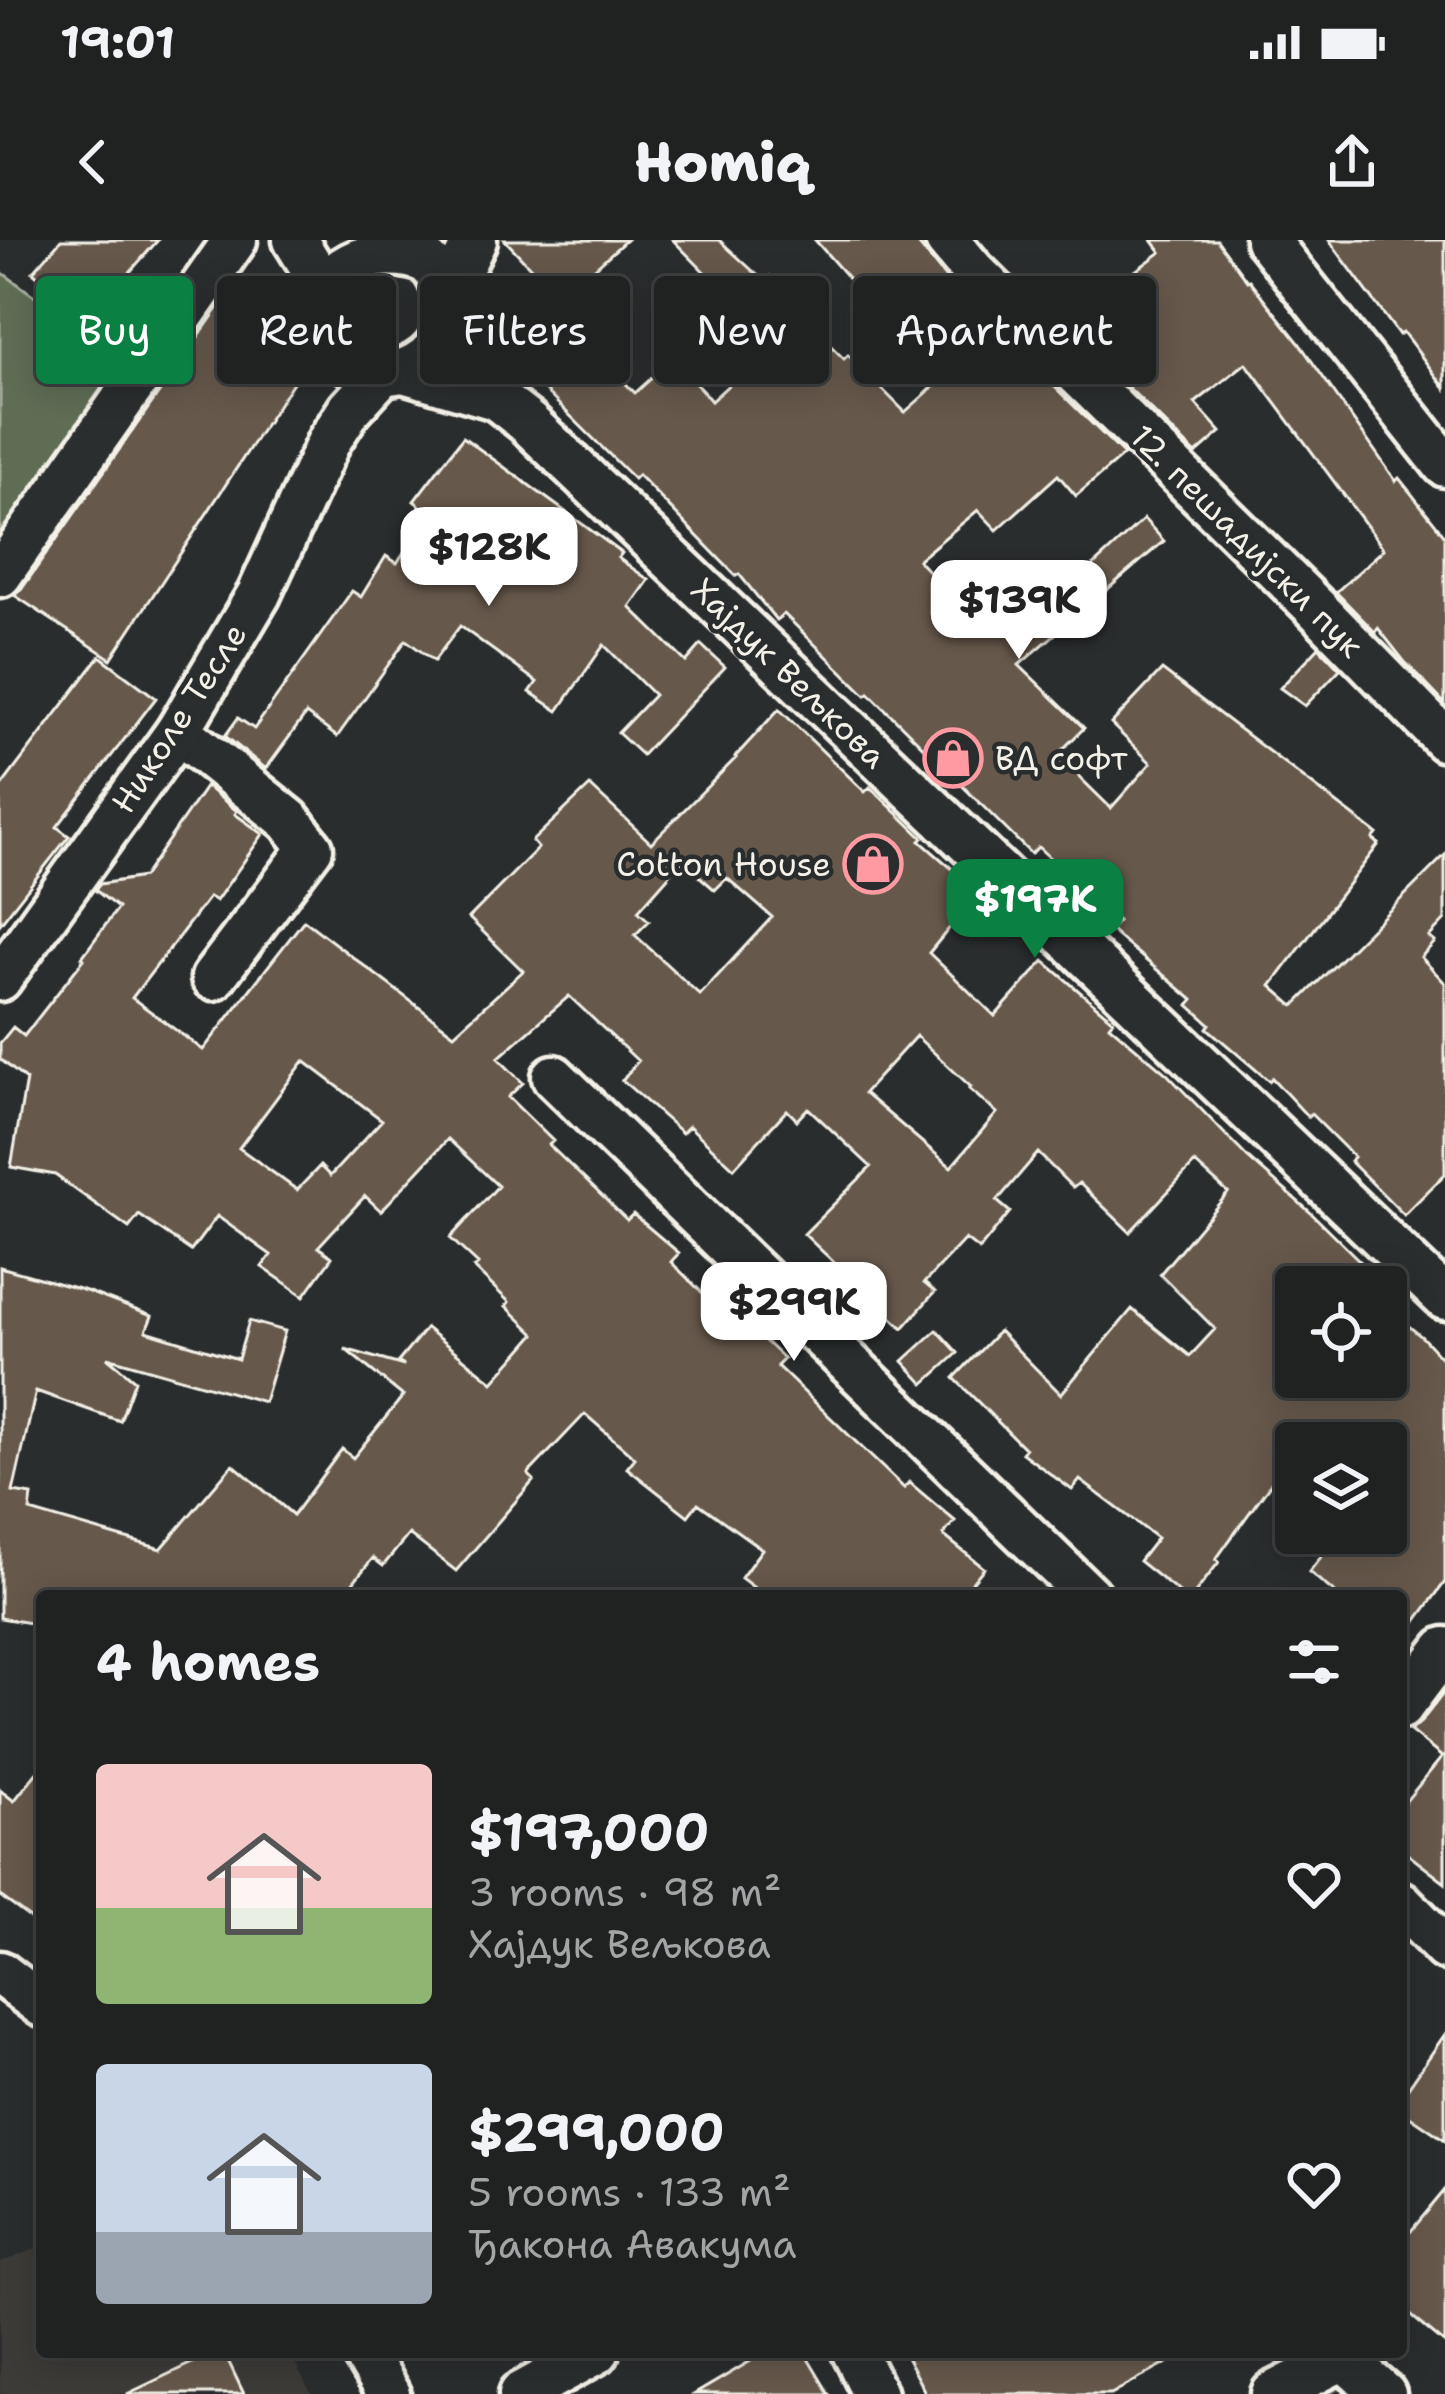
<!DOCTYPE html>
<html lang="en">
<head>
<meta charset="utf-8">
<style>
  body { margin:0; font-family:"Shantell Sans",sans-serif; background:#282a2a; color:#f1f3f6; height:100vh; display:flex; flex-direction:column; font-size:45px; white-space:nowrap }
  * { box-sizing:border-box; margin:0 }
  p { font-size:39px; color:#a2a4a5 }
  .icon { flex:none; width:66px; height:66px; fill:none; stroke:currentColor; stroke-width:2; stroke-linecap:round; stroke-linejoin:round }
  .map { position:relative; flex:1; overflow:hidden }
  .details { position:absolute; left:36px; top:1350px; width:1371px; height:768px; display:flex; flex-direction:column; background:#202222; border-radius:12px; box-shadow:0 6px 30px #0003,0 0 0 3px #3d3f40 }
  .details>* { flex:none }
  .hud { position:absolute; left:36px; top:36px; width:1374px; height:108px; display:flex; gap:24px }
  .buttons { position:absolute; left:1275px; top:1026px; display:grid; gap:24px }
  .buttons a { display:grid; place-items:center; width:132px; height:132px; border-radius:12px; background:#202222; box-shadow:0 6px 30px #0003,0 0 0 3px #3d3f40; font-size:60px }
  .price { position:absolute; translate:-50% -102px; padding:0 27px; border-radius:24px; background:#fff; color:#222; font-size:39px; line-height:78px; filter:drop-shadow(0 3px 6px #0008) }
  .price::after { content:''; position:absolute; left:50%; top:72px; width:36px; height:27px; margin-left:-18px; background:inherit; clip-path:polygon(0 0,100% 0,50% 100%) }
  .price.current { background:#0b8043; color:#fff }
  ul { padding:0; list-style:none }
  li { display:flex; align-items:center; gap:36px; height:300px; padding:0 60px }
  li span { display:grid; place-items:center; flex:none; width:336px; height:240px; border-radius:12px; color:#555 }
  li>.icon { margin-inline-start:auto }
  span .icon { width:144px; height:144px; fill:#fffc; stroke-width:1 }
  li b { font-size:51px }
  h2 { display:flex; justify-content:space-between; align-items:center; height:144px; padding:0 60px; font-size:51px }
  .chip { padding:0 42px; border-radius:12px; background:#202222; box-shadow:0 6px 30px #0003,0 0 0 3px #3d3f40; font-size:42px; line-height:108px }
  .chip.current { background:#0b8043; color:#fff }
  .status { display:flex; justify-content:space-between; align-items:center; height:84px; padding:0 60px; background:#202222; direction:ltr }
  .status svg { height:33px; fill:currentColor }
  header { display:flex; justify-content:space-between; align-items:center; height:156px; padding:0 60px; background:#202222; font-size:54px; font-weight:800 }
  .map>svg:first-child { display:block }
</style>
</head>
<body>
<div class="status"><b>19:01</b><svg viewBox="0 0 49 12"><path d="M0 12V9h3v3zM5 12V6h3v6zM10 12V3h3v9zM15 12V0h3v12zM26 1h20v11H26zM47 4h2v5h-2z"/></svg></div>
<header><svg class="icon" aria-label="back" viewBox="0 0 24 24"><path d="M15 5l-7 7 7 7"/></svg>Homiq<svg class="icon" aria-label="share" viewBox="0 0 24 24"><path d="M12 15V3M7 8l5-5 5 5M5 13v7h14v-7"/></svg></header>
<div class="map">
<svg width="1445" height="2154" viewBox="0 0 1445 2154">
  <rect width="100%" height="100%" fill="#2a2d2e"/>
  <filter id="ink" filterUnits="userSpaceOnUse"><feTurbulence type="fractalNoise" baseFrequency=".00833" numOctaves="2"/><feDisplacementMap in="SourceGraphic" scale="24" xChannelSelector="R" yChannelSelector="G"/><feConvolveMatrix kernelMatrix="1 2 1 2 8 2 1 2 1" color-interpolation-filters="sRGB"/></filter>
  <g filter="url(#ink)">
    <polygon fill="#3c3a37" points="42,2006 42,2112 289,2112 311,2154 0,2154 0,2023"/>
    <polygon fill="#5e6d54" stroke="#a9af9e" stroke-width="3" points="0,31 124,121 0,309"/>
    <g fill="#66594c" stroke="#f4f1e8" stroke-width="3" fill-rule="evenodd">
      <polygon points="61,0 158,0 88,80 33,32"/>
      <polygon points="505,0 626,0 587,35 599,47 563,80 635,153 674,118 711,161 771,106 729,64 733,61 673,0 719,0 764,41 770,36 791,57 787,62 844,119 848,115 905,172 939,142 815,0 915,0 955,49 1124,215 1076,256 1058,235 997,290 978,270 918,320 982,389 1059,327 1073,344 1144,279 1164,301 1019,425 1084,488 1057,515 1111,568 1151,523 1111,484 1162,430 1377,594 1373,599 1379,604 1271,746 1294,766 1445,615 1445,680 1429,697 1435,702 1421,717 1445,743 1445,934 1404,975 1350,921 1354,917 1311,874 1308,877 1272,838 1269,841 1207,788 1210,784 1189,765 1193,760 1110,690 1118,681 1038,607 1031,614 869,453 866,455 784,374 776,380 739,334 736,336 638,235 634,239 509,115 487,88 519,59 511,50 532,29"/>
      <polygon points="1152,0 1217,0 1247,41 1249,40 1299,103 1396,241 1399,238 1445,296 1445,464 1404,421 1378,388 1375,392 1336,352 1384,309 1246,123 1195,163 1221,192 1196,214 1077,97 1091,86 1073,62 1098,44 1104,54 1161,12"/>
      <polygon points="1329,0 1445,0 1445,148 1403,92 1399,95"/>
      <polygon points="224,60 309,118 111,419 14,355 21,350"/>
      <polygon points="463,197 622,313 618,318 649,340 630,367 686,422 701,405 725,427 642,515 618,493 654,455 604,405 558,471 530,452 537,442 460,386 434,421 406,400 337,497 306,474 266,529 225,496 238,478 254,489 352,351 361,357 386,316 397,323 429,273 414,261"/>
      <polygon points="1319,407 1340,429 1305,466 1280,448"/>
      <polygon points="100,416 156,458 57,587 69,596 0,684 0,548"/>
      <path d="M779,469L865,552L870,547L923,598L920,601L979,652L929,713L995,776L1044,721L1113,780L1109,785L1167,834L1248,918L1309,971L1365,1026L1345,1047H1296V1137H1386V1067L1422,1097L1445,1122V1342L1401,1402V1356H1339L1309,1332L1340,1293H1386V1203H1296V1230L1281,1250L1271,1243L1216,1319L1219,1322L1193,1356H1183L1139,1321L1157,1298L1080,1240L1072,1250L1022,1213L1025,1209L954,1138L999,1091L1061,1154L1132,1069L1190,1116L1215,1089L1160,1034L1228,953L1195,923L1130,992L1079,943L1073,948L1038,913L997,961L1010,972L979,1010L965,999L924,1043L935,1052L903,1088L804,994L871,927L808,868L797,880L787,870L734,928L689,886L682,893L622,840L638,821L569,756L498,818L523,843L508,857L553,901L549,905L627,980L633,974L679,1013L671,1022L740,1090L747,1084L784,1119L777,1126L904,1248L909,1242L955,1281L943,1295L984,1328L961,1356H765L741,1338L762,1309L698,1263L688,1276L627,1228L635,1218L585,1174L528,1234L534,1240L456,1331L409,1294L383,1326L373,1318L342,1356H42V1385L0,1378V1027L86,1051L152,1076L146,1091L238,1119L249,1081L285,1091L264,1162L107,1117L135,1140L120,1181L36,1151L13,1252L32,1255L30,1271L161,1309L233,1224L293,1275L342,1209L353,1218L403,1156L345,1109L404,1126L398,1122L426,1088L493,1142L535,1094L506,1066L509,1062L474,1028L478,1024L450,998L498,946L448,899L381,971L365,956L318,1007L332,1017L304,1056L262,1027L271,1015L217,976L191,1011L139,975L129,988L55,935L11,927L26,840L0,819V803L13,787L24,796L84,719L82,717L118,668L95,650L100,644L143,637L206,546L237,571L235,574L263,594L216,661L209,657L132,758L203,810L304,680L454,794L523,731L469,678L538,608L532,601L590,546L651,603L736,518L735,517ZM682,621L715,650L727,638L772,677L700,755L635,695L649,681L638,671ZM916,796L971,847L969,849L997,873L951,927L864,853ZM304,821L382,880L330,936L320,926L297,950L239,908Z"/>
      <polygon points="937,1090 958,1113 924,1144 903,1121"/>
      <polygon points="1445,1451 1445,1643 1401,1609 1401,1567 1442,1517 1410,1491 1421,1482"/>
      <polygon points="42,1526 42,1687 0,1656 0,1550 14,1561"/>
      <polygon points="1445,1794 1445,1900 1401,1870 1401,1858"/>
      <polygon points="1445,1950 1445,2104 1401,2067 1401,2003"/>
      <polygon points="215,2112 224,2112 244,2154 127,2154"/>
      <polygon points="766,2112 804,2112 829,2154 695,2154"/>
      <polygon points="903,2112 1188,2112 1111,2154 926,2154"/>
    </g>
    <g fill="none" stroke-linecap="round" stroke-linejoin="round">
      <g stroke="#f4f1e8" stroke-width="51">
        <g id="minor">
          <polyline points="295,0 325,48"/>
          <polyline points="947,0 973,31 1316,368 1445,500"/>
          <polyline points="1267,0 1445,225"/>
          <path d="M449,62C444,48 439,32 427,22C380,0 305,28 323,89C330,110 347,126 368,131C401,140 438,120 447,86C449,77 447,68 450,59C455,38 466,19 475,0"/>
          <polyline points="448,84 469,106 484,127 496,158 528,183 1445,1058"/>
          <polyline points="404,131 496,158"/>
          <polyline points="0,335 235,0"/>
          <polyline points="178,491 289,580 311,608 213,738"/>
          <polyline points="0,739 178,491 259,354 329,201 349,170 382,134"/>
          <polyline points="554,837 1089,1356"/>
          <polyline points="1401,1467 1445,1409"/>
          <polyline points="1401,1663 1445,1708"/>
          <polyline points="0,1733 42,1765"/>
          <polyline points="363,2112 388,2154"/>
          <polyline points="854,2112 875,2154"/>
          <polyline points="1336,2112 1384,2154"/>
          <polyline points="521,2154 597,2112"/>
          <polyline points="1273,2154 1343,2118"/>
        </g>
      </g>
      <use href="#minor" stroke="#2a2d2e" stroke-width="42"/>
    </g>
  </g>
  <defs>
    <g id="shop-ring" transform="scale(3)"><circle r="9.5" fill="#2a2d2e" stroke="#ff9aa2" stroke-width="1.5"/><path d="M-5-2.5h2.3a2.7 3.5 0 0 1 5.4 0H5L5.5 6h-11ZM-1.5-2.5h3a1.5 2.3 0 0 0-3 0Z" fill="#ff9aa2"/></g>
  </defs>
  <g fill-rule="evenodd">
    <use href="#shop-ring" x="953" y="518"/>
    <use href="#shop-ring" x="873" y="624"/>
  </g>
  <g text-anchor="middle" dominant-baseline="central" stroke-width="9" stroke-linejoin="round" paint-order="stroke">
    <g font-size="33" fill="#f4f1e8" stroke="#2a2d2e">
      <text transform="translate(1247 301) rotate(45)">12. пешадијски пук</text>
      <text transform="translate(789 433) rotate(44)">Хајдук Вељкова</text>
      <text transform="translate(179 478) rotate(-57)">Николе Тесле</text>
    </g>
    <g font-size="33" fill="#f4f1e8" stroke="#2a2d2e" text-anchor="start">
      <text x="995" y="518">ВД софт</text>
      <text x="831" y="624" text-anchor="end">Cotton House</text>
    </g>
  </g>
</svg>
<div class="buttons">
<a><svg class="icon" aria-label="locate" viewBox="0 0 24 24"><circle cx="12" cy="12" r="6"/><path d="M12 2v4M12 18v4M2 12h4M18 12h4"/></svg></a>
<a><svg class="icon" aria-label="layers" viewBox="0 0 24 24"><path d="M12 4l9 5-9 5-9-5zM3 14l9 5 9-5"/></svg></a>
</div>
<b class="price" style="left:489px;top:369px">$128K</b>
<b class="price" style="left:1019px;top:422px">$139K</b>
<b class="price current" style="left:1035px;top:721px">$197K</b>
<b class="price" style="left:794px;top:1124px">$299K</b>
<div class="hud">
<a class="chip current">Buy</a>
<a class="chip">Rent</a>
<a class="chip">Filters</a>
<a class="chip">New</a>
<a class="chip">Apartment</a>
</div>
<section class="details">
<h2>4 homes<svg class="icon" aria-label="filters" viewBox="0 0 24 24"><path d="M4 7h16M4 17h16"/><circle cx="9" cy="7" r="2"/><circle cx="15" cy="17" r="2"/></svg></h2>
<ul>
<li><span style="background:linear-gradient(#f6c9c9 60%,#8fb573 0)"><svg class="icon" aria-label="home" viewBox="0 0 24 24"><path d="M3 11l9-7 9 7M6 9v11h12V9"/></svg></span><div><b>$197,000</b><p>3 rooms · 98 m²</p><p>Хајдук Вељкова</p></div><svg class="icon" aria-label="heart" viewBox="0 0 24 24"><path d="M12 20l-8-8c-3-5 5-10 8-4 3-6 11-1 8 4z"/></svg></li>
<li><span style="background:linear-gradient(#c9d6e8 70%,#9aa5b1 0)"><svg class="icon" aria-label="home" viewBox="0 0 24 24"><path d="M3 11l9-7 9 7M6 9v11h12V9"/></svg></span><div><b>$299,000</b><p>5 rooms · 133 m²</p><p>Ђакона Авакума</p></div><svg class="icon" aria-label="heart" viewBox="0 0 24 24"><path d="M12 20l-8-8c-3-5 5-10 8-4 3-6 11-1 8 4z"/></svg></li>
</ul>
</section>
</div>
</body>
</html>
